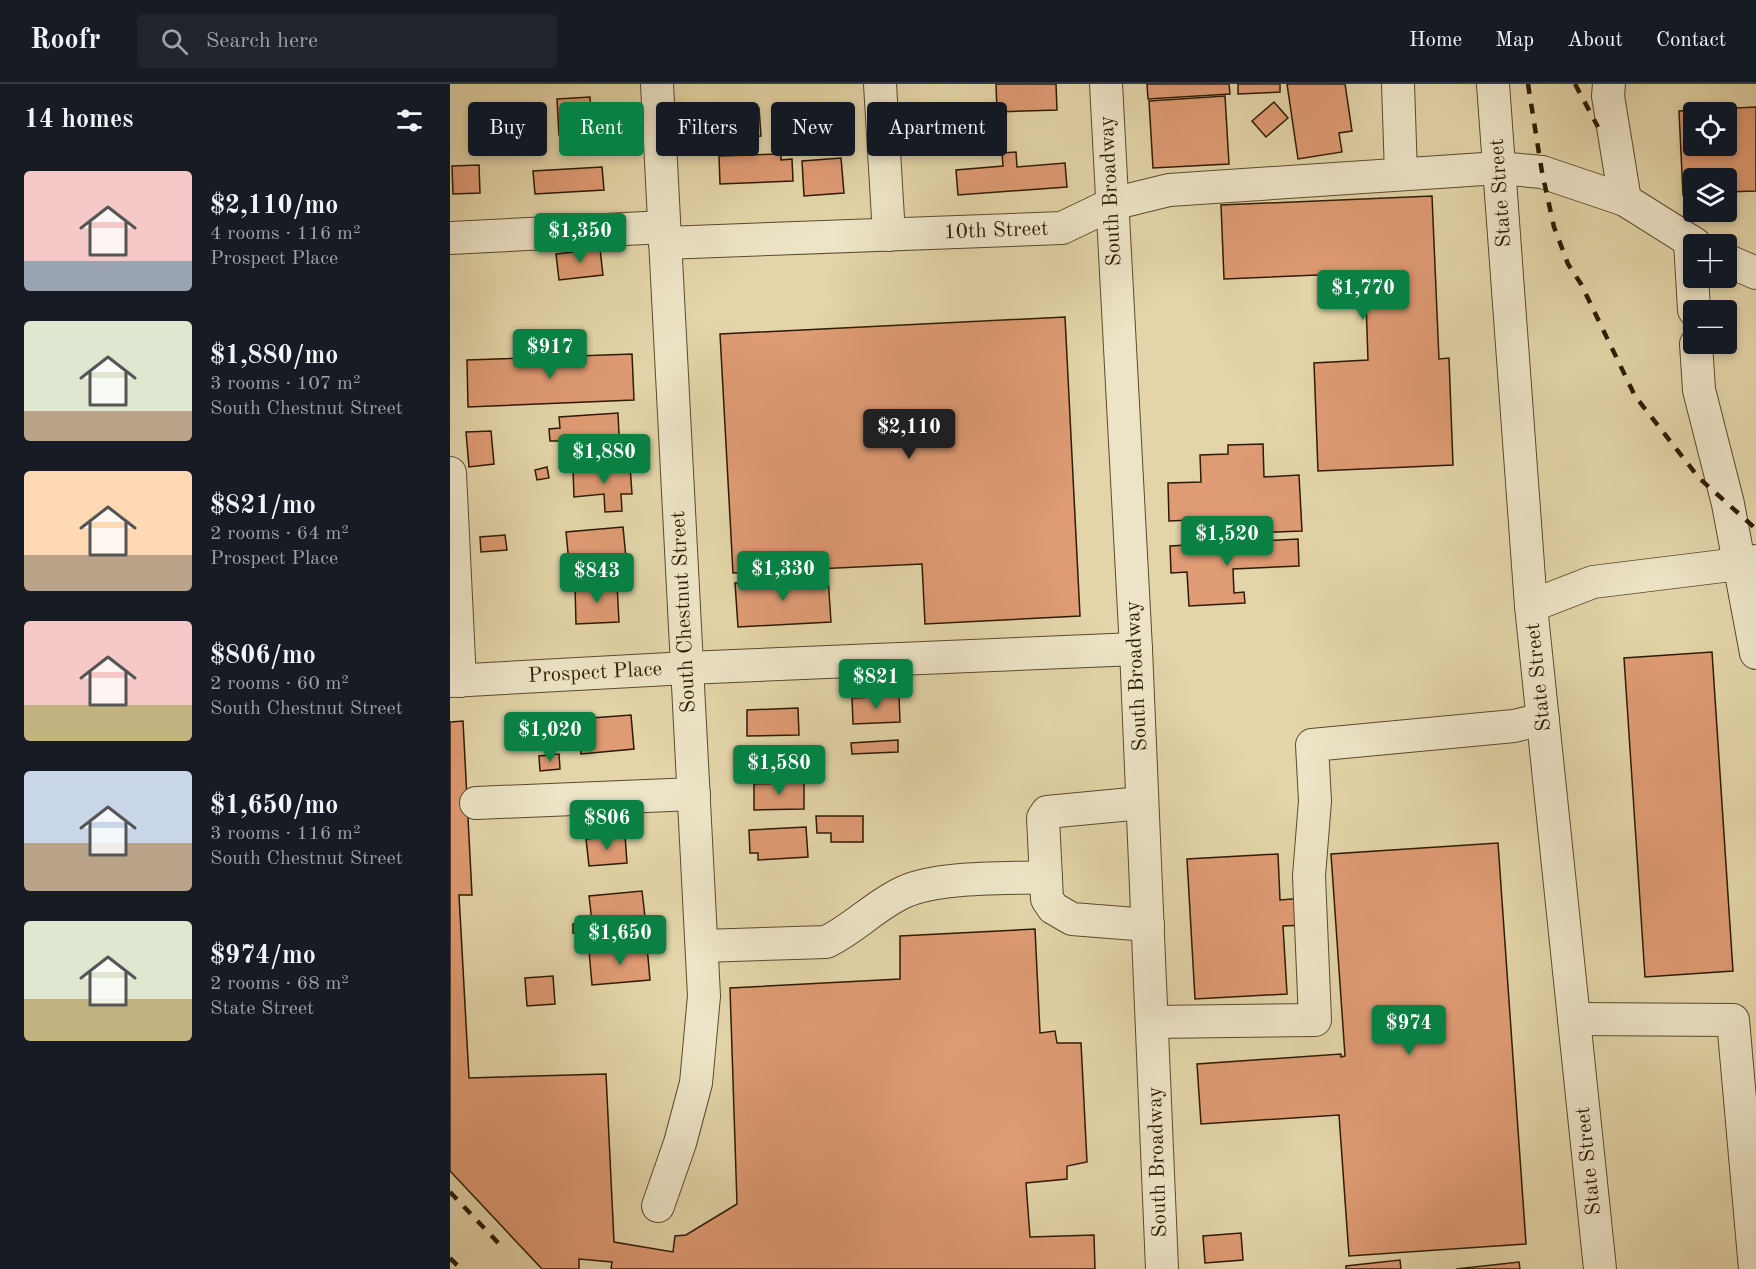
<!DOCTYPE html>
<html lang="en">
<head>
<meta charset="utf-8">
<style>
  body { margin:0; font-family:"Old Standard TT",serif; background:#20242c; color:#f1f3f6; height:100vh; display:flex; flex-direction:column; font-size:22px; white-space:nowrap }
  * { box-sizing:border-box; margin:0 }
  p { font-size:20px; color:#9ea1a6 }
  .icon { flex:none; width:33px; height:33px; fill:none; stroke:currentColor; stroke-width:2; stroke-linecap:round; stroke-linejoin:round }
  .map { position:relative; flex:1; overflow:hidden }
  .panel { display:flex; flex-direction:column; background:#171b24; width:450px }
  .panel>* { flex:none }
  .hud { position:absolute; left:18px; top:18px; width:570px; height:54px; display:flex; gap:12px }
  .tools { position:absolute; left:1233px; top:18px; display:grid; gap:12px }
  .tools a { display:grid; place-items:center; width:54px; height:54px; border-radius:6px; background:#171b24; box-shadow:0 3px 9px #0003; font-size:30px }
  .price { position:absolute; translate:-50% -51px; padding:0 14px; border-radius:6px; background:#0b8043; color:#fff; font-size:20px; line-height:39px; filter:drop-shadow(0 2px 3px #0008) }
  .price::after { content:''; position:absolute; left:50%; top:36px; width:18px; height:14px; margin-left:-9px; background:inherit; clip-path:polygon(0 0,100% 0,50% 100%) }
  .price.current { background:#222; color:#fff }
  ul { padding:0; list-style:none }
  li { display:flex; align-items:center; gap:18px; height:150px; padding:0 24px }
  li span { display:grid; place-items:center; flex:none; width:168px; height:120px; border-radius:6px; color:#555 }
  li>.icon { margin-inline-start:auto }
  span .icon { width:72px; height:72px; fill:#fffc; stroke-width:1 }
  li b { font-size:26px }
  h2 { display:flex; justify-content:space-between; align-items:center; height:72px; padding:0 24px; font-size:26px }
  .pill { padding:0 21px; border-radius:6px; background:#171b24; box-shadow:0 3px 9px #0003; font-size:21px; line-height:54px }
  .pill.current { background:#0b8043; color:#fff }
  header { display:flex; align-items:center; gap:36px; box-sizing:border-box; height:84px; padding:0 30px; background:#171b24; border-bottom:2px solid #363941 }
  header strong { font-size:28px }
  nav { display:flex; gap:33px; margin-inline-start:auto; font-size:21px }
  .search { width:420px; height:54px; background:#20242c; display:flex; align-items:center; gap:15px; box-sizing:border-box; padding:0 21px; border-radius:6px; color:#9ea1a6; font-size:22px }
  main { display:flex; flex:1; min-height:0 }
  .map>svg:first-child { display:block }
</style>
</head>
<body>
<header>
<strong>Roofr</strong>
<div class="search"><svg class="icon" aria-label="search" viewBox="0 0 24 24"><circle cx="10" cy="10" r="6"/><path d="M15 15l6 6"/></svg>Search here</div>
<nav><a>Home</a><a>Map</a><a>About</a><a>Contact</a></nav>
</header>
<main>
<section class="panel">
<h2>14 homes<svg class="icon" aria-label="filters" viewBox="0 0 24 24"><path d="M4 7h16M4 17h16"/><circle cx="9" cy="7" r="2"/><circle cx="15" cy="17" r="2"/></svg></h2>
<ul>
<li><span style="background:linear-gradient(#f6c9c9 75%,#9aa5b1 0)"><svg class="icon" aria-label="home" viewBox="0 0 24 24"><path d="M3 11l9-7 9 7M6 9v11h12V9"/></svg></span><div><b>$2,110/mo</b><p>4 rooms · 116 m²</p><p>Prospect Place</p></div></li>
<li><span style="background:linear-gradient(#dfe7d0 75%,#b9a48a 0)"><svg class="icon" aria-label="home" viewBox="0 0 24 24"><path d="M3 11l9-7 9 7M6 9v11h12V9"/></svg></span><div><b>$1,880/mo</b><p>3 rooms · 107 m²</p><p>South Chestnut Street</p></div></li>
<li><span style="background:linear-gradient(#ffd9b3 70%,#b9a48a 0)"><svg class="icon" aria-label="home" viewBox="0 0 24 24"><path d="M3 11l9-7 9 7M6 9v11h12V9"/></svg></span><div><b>$821/mo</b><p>2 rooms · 64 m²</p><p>Prospect Place</p></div></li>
<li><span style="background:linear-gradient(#f6c9c9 70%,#c2b280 0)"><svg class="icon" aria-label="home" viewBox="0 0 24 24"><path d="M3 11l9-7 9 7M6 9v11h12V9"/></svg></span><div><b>$806/mo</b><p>2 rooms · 60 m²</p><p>South Chestnut Street</p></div></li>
<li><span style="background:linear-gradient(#c9d6e8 60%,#b9a48a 0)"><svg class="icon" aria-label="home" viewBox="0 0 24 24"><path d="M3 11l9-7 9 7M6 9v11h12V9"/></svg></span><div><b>$1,650/mo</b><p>3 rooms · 116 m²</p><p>South Chestnut Street</p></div></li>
<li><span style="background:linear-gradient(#dfe7d0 65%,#c2b280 0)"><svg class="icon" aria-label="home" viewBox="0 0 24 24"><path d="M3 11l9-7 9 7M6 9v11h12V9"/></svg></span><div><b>$974/mo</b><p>2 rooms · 68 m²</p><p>State Street</p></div></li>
</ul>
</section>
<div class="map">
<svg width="1306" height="1185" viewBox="0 0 1306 1185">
  <rect width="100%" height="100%" fill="#e3d5a9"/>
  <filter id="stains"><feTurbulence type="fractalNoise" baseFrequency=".00333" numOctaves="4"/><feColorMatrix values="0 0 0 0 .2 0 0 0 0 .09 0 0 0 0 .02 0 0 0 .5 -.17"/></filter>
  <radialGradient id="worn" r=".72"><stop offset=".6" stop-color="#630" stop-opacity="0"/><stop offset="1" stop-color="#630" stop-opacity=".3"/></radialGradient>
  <g fill="#df9b74" stroke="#2e1b04" stroke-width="1.5" fill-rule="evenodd">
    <polygon points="546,0 606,0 607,26 547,28"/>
    <polygon points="697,0 779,0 780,10 698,15"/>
    <polygon points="788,0 830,0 830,8 788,10"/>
    <polygon points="837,0 895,0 902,47 889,49 892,68 848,75"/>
    <polygon points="775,12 779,80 703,84 699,17"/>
    <polygon points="140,13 142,57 120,58 119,50 109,51 107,15"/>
    <polygon points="824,18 838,34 816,53 802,37"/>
    <polygon points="485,20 488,46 462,49 459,23"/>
    <path d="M1306,23V107L1276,108V94H1244V110L1233,111L1229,27ZM1244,28H1276V62H1244Z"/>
    <polygon points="309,24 311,52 265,54 264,27"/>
    <polygon points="81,44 82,70 60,71 58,45"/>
    <polygon points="566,68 567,83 615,79 617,103 508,111 506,86 553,82 552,69"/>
    <polygon points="331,70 331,76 342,75 343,97 270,100 269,72"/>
    <polygon points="391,74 394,109 354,112 352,77"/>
    <polygon points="29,81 30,109 3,110 2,82"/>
    <polygon points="152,83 154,106 85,110 83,87"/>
    <polygon points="982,112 989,275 999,274 1003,381 868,387 864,279 918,276 915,189 774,195 771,121"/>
    <polygon points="150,165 153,191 109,196 106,170"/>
    <polygon points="615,233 630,532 475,540 472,480 283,489 270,250"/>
    <polygon points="182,270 184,316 18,323 17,276"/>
    <polygon points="168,329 169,351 125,355 126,370 112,371 111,357 100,357 99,345 110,344 109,333"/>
    <polygon points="41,347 44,380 19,383 16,348"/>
    <polygon points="813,360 814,393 849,391 852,447 767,450 766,435 719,437 718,399 751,398 750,371 778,370 778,361"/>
    <polygon points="180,382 182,410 171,410 172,427 155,428 154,410 124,413 123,386"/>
    <polygon points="97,383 99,394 87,396 85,386"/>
    <polygon points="173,443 176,474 119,479 116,448"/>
    <polygon points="55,451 57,466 31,468 30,453"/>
    <polygon points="848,455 849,482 783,485 784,509 794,508 795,519 739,522 737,488 721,489 720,462"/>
    <polygon points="378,493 381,538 288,543 285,499"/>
    <polygon points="167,500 169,538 126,540 125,501"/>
    <polygon points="1262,568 1283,887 1195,893 1174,574"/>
    <polygon points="449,612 450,638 403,640 402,614"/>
    <polygon points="348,624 349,651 297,652 297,626"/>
    <polygon points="181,631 184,665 131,670 128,635"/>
    <polygon points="13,637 22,811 9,811 19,994 156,990 164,1158 223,1168 225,1152 236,1151 287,1120 280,904 450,895 450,852 585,845 590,949 605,947 607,959 631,959 637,1078 617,1082 617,1095 576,1099 580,1153 644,1151 645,1185 161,1185 162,1178 129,1175 129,1185 92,1185 0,1087 0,638"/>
    <polygon points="448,656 448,668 402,670 401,659"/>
    <polygon points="109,670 110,685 90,687 89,672"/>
    <polygon points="354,699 354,725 304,726 304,700"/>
    <polygon points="366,732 413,732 413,758 381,758 381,749 367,749"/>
    <polygon points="356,743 358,773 308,776 308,769 300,769 299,746"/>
    <polygon points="175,751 177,779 139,782 136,755"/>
    <polygon points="1048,759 1076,1160 899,1172 889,1031 751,1040 747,980 891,970 891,973 895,972 881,770"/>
    <polygon points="828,770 830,816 854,814 855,841 833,842 837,910 745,915 737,775"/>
    <polygon points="192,807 195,833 142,838 139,812"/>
    <rect x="123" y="840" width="10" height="9"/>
    <polygon points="197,862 200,896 142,901 139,867"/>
    <polygon points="103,892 105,920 77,922 75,894"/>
    <polygon points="791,1149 793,1176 755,1179 753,1152"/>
    <polygon points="950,1176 951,1185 896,1185 896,1182"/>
    <polygon points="1069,1178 1070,1185 1006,1185"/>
  </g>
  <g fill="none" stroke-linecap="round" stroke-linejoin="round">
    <g stroke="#5b4a2d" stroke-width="34">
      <g id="minor">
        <polyline points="207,0 254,912 246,999 230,1059 208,1122"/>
        <polyline points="430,0 439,151"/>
        <polyline points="656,0 686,565 712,1185"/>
        <polyline points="948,0 951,90"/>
        <polyline points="1043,0 1081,522 1150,1185"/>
        <polyline points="1159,0 1158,12 1175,116 1245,160"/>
        <polyline points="0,154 214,143"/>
        <polyline points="1240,157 1244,226"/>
        <polyline points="215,159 612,144 662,120 719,106 1049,84 1092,88 1175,116"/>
        <polyline points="1276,176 1306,189"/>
        <polyline points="1246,260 1249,306 1278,420 1306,569"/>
        <polyline points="0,389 10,597"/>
        <polyline points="1081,522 1143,498 1289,480 1306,477"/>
        <polyline points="0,597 237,584 686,565"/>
        <polyline points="26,719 244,710"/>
        <polyline points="692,719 597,728 593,734 597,815 603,824 622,835 698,841"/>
        <path d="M252,862L376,858C404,845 425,821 454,808C489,792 556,795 596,793"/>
        <polyline points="1124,935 1283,936 1305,1185"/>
        <polyline points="702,938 865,936 859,792 865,717 862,661 1064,642 1093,635"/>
      </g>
    </g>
    <use href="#minor" stroke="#ede4c7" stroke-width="32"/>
    <g stroke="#2e1b04" stroke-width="4.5" stroke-dasharray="10 10" stroke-linecap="butt">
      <polyline points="1078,0 1092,88 1104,143 1118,180 1131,200 1185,312 1249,394 1306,445"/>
      <polyline points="1125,0 1148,43"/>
      <polyline points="0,1108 53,1164"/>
      <polyline points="0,1174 11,1185"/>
    </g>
  </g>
  <g text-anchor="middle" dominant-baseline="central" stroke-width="6" stroke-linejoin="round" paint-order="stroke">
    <g font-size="21" fill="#2e1b04" stroke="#ede4c7">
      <text transform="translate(661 107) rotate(-93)">South Broadway</text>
      <text transform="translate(1051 109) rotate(-94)">State Street</text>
      <text transform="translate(546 147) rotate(-2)">10th Street</text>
      <text transform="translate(234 528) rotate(-93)">South Chestnut Street</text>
      <text transform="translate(145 589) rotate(-3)">Prospect Place</text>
      <text transform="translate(687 592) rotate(-93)">South Broadway</text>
      <text transform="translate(1089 593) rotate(-96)">State Street</text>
      <text transform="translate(1139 1077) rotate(-96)">State Street</text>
      <text transform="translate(708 1078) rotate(-92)">South Broadway</text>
    </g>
  </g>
  <rect width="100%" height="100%" filter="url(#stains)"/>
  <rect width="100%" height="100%" fill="url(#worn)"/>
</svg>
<div class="tools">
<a><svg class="icon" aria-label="locate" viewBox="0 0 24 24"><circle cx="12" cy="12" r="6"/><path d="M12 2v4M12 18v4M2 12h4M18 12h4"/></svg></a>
<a><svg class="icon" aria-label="layers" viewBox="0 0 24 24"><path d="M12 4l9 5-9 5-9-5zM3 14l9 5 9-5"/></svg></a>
<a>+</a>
<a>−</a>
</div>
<b class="price" style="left:130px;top:180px">$1,350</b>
<b class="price" style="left:913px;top:237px">$1,770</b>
<b class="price" style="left:100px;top:296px">$917</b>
<b class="price current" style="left:459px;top:376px">$2,110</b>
<b class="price" style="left:154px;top:401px">$1,880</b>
<b class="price" style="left:777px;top:483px">$1,520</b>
<b class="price" style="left:333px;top:518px">$1,330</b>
<b class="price" style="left:147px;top:520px">$843</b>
<b class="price" style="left:426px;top:626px">$821</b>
<b class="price" style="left:100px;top:679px">$1,020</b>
<b class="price" style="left:329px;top:712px">$1,580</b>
<b class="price" style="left:157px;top:767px">$806</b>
<b class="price" style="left:170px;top:882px">$1,650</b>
<b class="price" style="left:959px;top:972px">$974</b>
<div class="hud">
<a class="pill">Buy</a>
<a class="pill current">Rent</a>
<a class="pill">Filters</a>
<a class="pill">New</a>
<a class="pill">Apartment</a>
</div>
</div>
</main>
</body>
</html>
